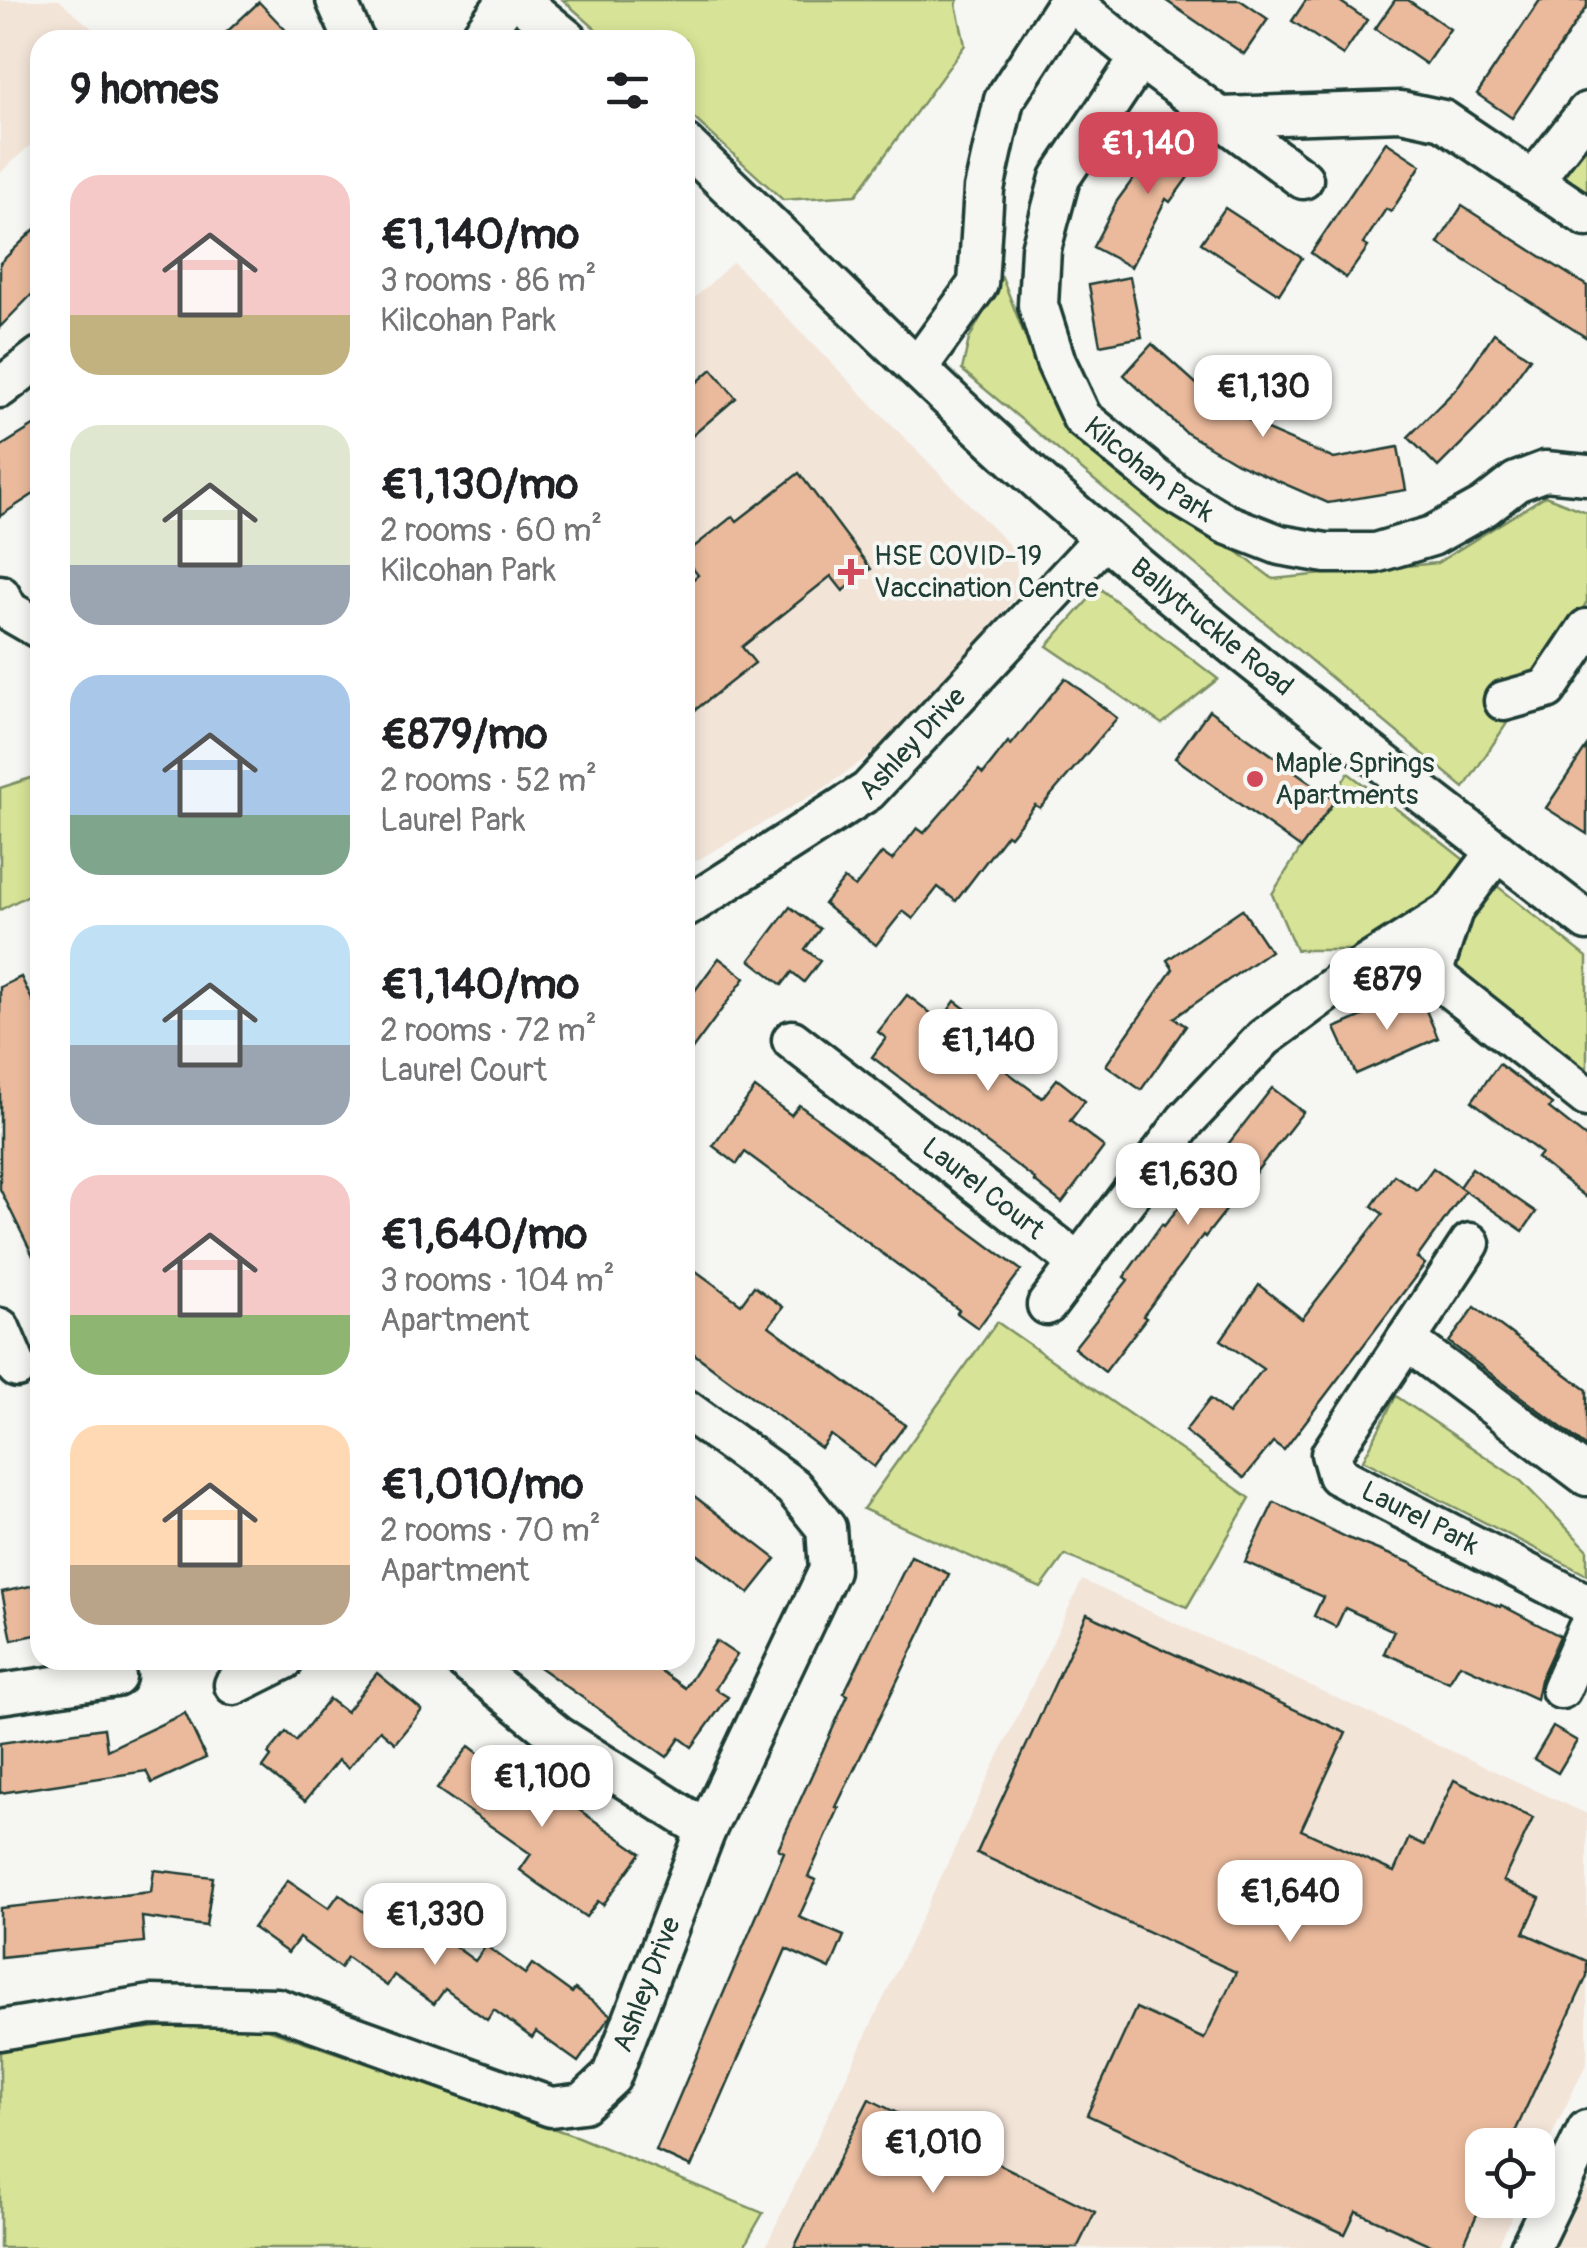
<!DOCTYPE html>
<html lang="en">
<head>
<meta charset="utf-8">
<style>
  body { margin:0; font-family:Pangolin,sans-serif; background:#f2f2f2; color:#202124; height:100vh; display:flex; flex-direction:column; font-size:38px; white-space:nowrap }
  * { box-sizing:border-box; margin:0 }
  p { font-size:32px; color:#757577 }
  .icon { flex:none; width:55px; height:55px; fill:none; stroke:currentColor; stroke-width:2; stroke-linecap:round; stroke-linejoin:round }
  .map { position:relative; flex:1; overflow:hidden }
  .sheet { position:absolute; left:30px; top:30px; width:665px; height:1640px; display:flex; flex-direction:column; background:#fff; border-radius:30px; box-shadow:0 5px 15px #0003 }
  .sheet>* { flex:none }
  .controls { position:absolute; left:1465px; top:2128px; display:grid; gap:20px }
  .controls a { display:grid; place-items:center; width:90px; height:90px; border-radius:20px; background:#fff; box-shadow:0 5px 15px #0003; font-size:50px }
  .price { position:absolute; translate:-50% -85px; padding:0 22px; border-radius:20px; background:#fff; color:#222; font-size:32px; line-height:65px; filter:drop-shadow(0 2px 5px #0008) }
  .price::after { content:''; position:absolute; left:50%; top:60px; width:30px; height:22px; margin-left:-15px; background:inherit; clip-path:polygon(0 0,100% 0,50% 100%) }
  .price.current { background:#d1495b; color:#fff }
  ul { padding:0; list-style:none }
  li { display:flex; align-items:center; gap:30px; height:250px; padding:0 40px }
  li span { display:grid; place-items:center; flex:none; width:280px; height:200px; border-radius:30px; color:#555 }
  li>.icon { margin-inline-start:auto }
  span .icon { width:120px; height:120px; fill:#fffc; stroke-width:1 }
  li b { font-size:42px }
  h2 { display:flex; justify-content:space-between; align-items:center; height:120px; padding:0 40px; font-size:42px }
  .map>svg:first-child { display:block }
</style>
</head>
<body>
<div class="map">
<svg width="1587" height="2248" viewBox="0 0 1587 2248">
  <rect width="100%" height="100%" fill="#f6f6f2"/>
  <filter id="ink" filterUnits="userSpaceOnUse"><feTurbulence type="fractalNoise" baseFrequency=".01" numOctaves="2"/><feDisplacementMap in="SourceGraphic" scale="20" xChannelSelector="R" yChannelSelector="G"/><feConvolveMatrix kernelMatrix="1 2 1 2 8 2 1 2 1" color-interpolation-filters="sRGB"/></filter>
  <g filter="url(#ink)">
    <g fill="#f3e4d8">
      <polygon points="0,0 59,0 105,40 40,40 40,136 0,173"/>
      <polygon points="733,262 1015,551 1019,592 938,693 870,755 823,789 685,867 685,307"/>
      <polygon points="1082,1580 1587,1814 1587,2062 1538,2164 1538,2145 1482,2145 1482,2200 1520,2200 1497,2248 765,2248"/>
      <polygon points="1587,2173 1587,2248 1551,2248"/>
    </g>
    <g fill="#d7e396" stroke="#7b9065" stroke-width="2.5">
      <polygon points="563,0 958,0 956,4 965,45 856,195 783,200 685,110 685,40 608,40"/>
      <polygon points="1587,139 1587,203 1558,185"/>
      <polygon points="1002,277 1038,370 1070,424 1273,579 1437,563 1545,496 1587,512 1587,602 1464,788 962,370 969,339"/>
      <polygon points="1099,588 1218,679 1162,724 1047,646"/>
      <polygon points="1348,773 1444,844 1587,957 1587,1079 1420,950 1296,950 1272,894"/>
      <polygon points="40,775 40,889 0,910 0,788"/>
      <polygon points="997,1322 1250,1498 1187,1607 1065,1555 1041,1588 863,1509"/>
      <polygon points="1396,1396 1521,1481 1587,1549 1587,1575 1363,1460"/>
      <polygon points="256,2025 578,2137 763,2213 743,2248 0,2248 0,2045 158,2027"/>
    </g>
    <g fill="#ebba9c" stroke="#1f3d34" stroke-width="2.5">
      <polygon points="1165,0 1240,0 1268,19 1244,54"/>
      <polygon points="1306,0 1338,0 1367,20 1343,55 1292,21"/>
      <polygon points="1395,0 1408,0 1450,29 1426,64 1375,29"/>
      <polygon points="1540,0 1587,0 1587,6 1512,118 1477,94"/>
      <polygon points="259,2 295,40 218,40"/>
      <polygon points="1171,127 1206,152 1170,202 1166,199 1131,267 1093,247 1117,201"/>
      <polygon points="1386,142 1421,165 1391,212 1386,209 1363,244 1368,247 1346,278 1311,253"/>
      <polygon points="1462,206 1587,286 1587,338 1438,243"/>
      <polygon points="1225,208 1302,258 1279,294 1201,243"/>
      <polygon points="40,224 40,286 0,327 0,263"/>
      <polygon points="1130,277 1142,337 1100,345 1089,285"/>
      <polygon points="1494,333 1530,358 1488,417 1438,467 1408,437 1457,388"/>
      <polygon points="1152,344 1232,416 1235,412 1260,427 1334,459 1398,447 1406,490 1328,503 1237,463 1185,432 1124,375"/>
      <polygon points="712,369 736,398 685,442 685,393"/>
      <polygon points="40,422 40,490 0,516 0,447"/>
      <polygon points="799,473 871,569 843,591 831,576 742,647 755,663 685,718 685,586 698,575 685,559 685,554 733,516 737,521"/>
      <polygon points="1065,678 1117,718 1040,808 1035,805 1010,836 1007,834 956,901 938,887 913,919 903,911 876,945 824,904 844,879 855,887 882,853 892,860 917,828 924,833 979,770 983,774 1008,742 1011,745"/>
      <polygon points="1209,710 1335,800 1301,848 1175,758"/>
      <polygon points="1587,746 1587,834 1546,808"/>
      <polygon points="790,907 820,929 805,949 820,961 804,982 792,972 782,985 750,960"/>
      <polygon points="1242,909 1270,951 1174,1018 1186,1026 1141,1090 1106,1065 1173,969 1167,960"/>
      <polygon points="719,958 745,978 685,1059 685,1004"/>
      <polygon points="21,977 40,1016 40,1270 0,1189 0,987"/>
      <polygon points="1418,992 1438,1038 1356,1074 1335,1028"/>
      <polygon points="907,995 941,1021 955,1001 986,1024 982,1031 1004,1048 994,1062 1042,1098 1057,1079 1085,1101 1070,1121 1104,1147 1062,1203 1034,1181 1035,1179 872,1057 886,1038 878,1032"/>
      <polygon points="1499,1064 1552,1104 1549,1108 1587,1138 1587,1198 1537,1158 1541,1153 1472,1101"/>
      <polygon points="755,1088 791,1115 799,1105 1021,1270 978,1328 957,1313 959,1310 745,1152 737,1164 713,1146"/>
      <polygon points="1272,1088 1303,1112 1205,1237 1203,1235 1143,1316 1146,1318 1105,1372 1074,1348 1128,1280 1124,1277 1162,1224 1164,1226"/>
      <polygon points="1433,1168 1465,1191 1417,1258 1425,1264 1284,1450 1273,1442 1244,1478 1185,1431 1210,1399 1228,1414 1263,1369 1221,1340 1259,1285 1302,1319 1383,1214 1372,1206 1394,1175 1417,1190"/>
      <polygon points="1472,1168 1536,1212 1523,1231 1459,1187"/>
      <polygon points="685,1263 741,1304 754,1286 783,1307 769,1326 905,1425 874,1467 831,1435 821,1448 685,1347"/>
      <polygon points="1475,1307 1587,1390 1587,1447 1449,1342"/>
      <polygon points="685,1489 776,1559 749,1593 685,1545"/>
      <polygon points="1274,1502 1350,1539 1411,1563 1447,1584 1500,1607 1501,1605 1560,1636 1540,1680 1536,1699 1460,1664 1449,1682 1384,1653 1394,1631 1345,1608 1336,1627 1314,1616 1323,1597 1245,1562"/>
      <polygon points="911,1556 949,1574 836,1807 839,1808 808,1877 816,1880 799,1917 844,1936 830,1969 786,1949 691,2167 656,2151 784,1852 778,1849 848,1695 844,1693"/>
      <polygon points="40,1584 40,1634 12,1640 2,1592"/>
      <polygon points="1087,1614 1346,1733 1301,1830 1394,1872 1409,1838 1424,1845 1454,1780 1533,1818 1503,1881 1540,1898 1524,1933 1587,1961 1587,1976 1509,2145 1482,2145 1482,2203 1462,2248 1437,2248 1356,2211 1345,2234 1087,2115 1136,2008 1204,2039 1236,1972 977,1853"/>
      <polygon points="716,1641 737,1655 715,1689 728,1697 692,1747 680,1738 667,1757 529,1660 645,1660 685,1688"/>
      <polygon points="377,1673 422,1710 395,1743 380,1730 348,1768 338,1760 305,1801 263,1768 271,1757 268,1754 286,1732 296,1741 329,1699 346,1712"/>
      <polygon points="185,1713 206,1758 152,1783 146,1771 0,1793 0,1743 104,1728 107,1750"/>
      <polygon points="1553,1727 1577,1741 1558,1773 1534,1759"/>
      <polygon points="469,1746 486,1759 493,1750 641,1853 603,1905 598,1901 586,1917 539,1884 520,1870 531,1854 437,1789"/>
      <polygon points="154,1870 213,1877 206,1926 142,1917 144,1942 0,1957 0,1908 151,1892"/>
      <polygon points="288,1880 329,1908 339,1894 379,1923 386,1912 426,1941 434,1931 475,1961 486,1946 525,1974 532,1964 572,1993 575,1989 611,2015 578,2062 536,2032 532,2038 494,2010 487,2020 445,1989 434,2004 394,1975 387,1986 347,1957 340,1968 299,1938 288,1953 253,1928"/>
      <polygon points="869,2099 1095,2212 1077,2248 794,2248"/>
    </g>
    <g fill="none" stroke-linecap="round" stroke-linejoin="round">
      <g stroke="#1f3d34" stroke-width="45">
        <g id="minor">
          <polyline points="336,0 354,40"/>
          <polyline points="519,0 568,40"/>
          <polyline points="1069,0 1140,58 1303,179"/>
          <polyline points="478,40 508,0"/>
          <path id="s1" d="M1140,58L1060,178L1041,249L1038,305L1056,362L1082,418L1173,492L1226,524L1280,545L1326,553H1375L1432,536L1484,507L1516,482L1545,471L1587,475"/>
          <polyline points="1221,117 1401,111 1443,120 1587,217"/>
          <path id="s2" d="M685,144C824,276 959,415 1105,539C1261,672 1425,795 1587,921"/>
          <polyline points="1533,181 1587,112"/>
          <polyline points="918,367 978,284 984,189 1004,100 1069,0"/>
          <polyline points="0,388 40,357"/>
          <polyline points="0,595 9,611 40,629"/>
          <polyline points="1504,701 1547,689 1587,629"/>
          <path id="s3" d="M685,908L868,791L1104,538"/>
          <polyline points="1453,910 1432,974 1587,1097"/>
          <path id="s4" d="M792,1040L1079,1263"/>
          <path id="s5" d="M1470,1243L1331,1454L1337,1475L1587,1604"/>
          <polyline points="1047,1305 1186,1120 1264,1038 1344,979 1453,910 1497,851"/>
          <polyline points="0,1328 17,1368"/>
          <polyline points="1406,1340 1587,1476"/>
          <polyline points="464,1660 558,1736 706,1830"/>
          <polyline points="234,1685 284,1660"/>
          <polyline points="1561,1689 1587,1630"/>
          <polyline points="0,1694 116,1677"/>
          <path id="s6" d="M0,2030L151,2005L277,2008L551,2107L583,2103L611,2077L706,1830L829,1570L826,1528L793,1487L685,1409"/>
          <polyline points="1530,2248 1587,2130"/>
        </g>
      </g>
      <use href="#minor" stroke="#f6f6f2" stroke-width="38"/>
    </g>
  </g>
  <g fill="#d1495b" stroke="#f6f6f2" stroke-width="4">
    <path d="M846 557h10v10h10v10h-10v10h-10v-10h-10v-10h10z"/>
    <circle cx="1255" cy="779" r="10"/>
  </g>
  <g text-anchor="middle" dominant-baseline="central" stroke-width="8" stroke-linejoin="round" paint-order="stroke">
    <g font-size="28" fill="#1f3d34" stroke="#f6f6f2">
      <text stroke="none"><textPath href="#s1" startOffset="480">Kilcohan Park</textPath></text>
      <text stroke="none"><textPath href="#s2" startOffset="715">Ballytruckle Road</textPath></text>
      <text stroke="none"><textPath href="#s3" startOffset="282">Ashley Drive</textPath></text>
      <text stroke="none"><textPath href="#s4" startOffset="242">Laurel Court</textPath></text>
      <text stroke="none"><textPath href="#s5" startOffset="368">Laurel Park</textPath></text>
      <text stroke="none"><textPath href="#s6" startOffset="740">Ashley Drive</textPath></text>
    </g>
    <g font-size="28" fill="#1f3d34" stroke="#f6f6f2" text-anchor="start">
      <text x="874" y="556">HSE COVID-19<tspan x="874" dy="32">Vaccination Centre</tspan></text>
      <text x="1275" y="763">Maple Springs<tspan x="1275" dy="32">Apartments</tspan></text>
    </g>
  </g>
</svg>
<div class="controls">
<a><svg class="icon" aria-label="locate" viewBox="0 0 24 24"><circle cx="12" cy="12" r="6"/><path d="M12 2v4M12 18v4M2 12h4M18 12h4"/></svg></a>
</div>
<b class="price current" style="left:1148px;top:197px">€1,140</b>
<b class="price" style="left:1263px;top:440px">€1,130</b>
<b class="price" style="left:1387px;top:1033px">€879</b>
<b class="price" style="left:988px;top:1094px">€1,140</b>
<b class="price" style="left:1188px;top:1228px">€1,630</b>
<b class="price" style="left:542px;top:1830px">€1,100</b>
<b class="price" style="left:1290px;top:1945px">€1,640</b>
<b class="price" style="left:435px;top:1968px">€1,330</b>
<b class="price" style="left:933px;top:2196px">€1,010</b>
<section class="sheet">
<h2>9 homes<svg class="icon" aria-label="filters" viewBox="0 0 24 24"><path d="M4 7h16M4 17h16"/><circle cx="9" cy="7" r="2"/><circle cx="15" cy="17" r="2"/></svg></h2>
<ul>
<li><span style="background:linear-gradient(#f6c9c9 70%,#c2b280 0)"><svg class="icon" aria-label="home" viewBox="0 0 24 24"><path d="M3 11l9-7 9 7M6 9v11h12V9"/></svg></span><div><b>€1,140/mo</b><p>3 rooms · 86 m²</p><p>Kilcohan Park</p></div></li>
<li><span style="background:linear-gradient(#dfe7d0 70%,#9aa5b1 0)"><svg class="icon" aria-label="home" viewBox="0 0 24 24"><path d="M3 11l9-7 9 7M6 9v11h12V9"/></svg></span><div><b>€1,130/mo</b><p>2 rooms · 60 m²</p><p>Kilcohan Park</p></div></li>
<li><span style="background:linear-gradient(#a9c7e8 70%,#7fa58c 0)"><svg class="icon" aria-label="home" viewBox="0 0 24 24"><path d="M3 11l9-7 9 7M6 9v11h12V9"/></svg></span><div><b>€879/mo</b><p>2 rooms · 52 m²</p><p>Laurel Park</p></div></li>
<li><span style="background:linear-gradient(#bfe0f5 60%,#9aa5b1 0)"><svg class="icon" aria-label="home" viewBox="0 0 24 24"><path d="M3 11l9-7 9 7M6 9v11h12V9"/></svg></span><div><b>€1,140/mo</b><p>2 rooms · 72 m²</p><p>Laurel Court</p></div></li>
<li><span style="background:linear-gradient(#f6c9c9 70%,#8fb573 0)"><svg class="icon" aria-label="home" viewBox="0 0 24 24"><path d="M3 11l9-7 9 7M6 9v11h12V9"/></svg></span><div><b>€1,640/mo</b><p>3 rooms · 104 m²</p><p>Apartment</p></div></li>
<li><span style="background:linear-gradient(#ffd9b3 70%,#b9a48a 0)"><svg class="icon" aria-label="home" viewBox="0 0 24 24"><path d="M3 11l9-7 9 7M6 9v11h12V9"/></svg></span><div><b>€1,010/mo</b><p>2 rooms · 70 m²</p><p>Apartment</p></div></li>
</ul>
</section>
</div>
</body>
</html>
